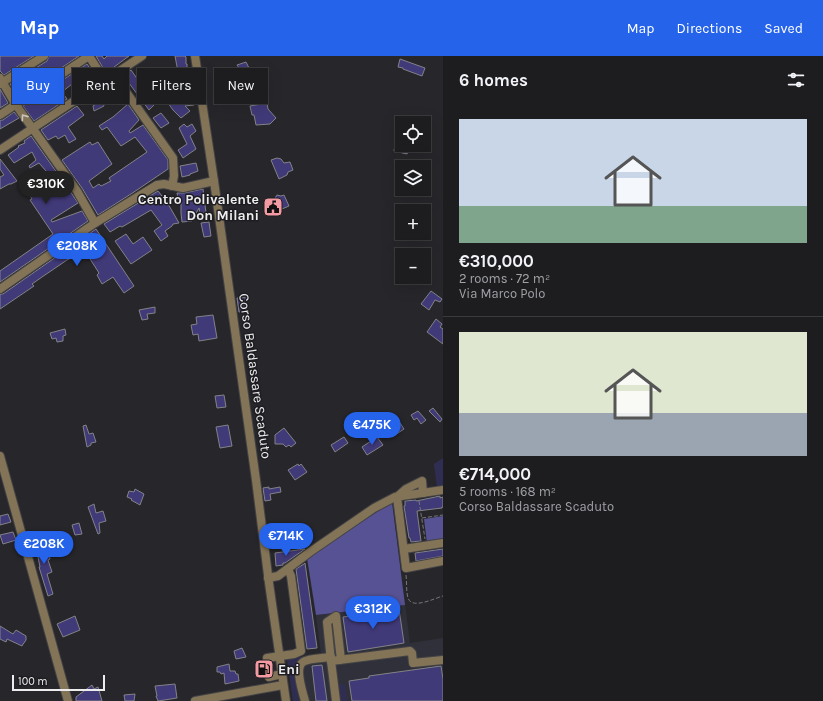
<!DOCTYPE html>
<html lang="en">
<head>
<meta charset="utf-8">
<style>
  body { margin:0; font-family:Karla,sans-serif; background:#252629; color:#f1f3f6; height:100vh; display:flex; flex-direction:column; font-size:15px; white-space:nowrap }
  * { box-sizing:border-box; margin:0 }
  p { font-size:13px; color:#a0a2a5 }
  .icon { flex:none; width:22px; height:22px; fill:none; stroke:currentColor; stroke-width:2; stroke-linecap:round; stroke-linejoin:round }
  .map { position:relative; flex:1; overflow:hidden }
  .sheet { display:flex; flex-direction:column; background:#1d1d20; width:380px }
  .sheet>* { flex:none }
  .banner { position:absolute; left:12px; top:12px; width:371px; height:36px; display:flex; gap:8px }
  .tools { position:absolute; left:395px; top:60px; display:grid; gap:8px }
  .tools a { display:grid; place-items:center; width:36px; height:36px; border-radius:0px; background:#1d1d20; box-shadow:0 4px 16px #0002,0 0 0 1px #3b3b3e; font-size:20px }
  .scale { position:absolute; left:12px; bottom:10px; width:93px; box-sizing:border-box; padding-left:4px; border:2px solid #ededef; border-top:0; font-size:11px; line-height:14px; white-space:nowrap; color:#ededef; -webkit-text-stroke:3px #1e1e22; paint-order:stroke }
  .price { position:absolute; translate:-50% -34px; padding:0 9px; border-radius:14px; background:#2563eb; color:#fff; font-size:13px; line-height:26px; filter:drop-shadow(0 1px 2px #0008) }
  .price::after { content:''; position:absolute; left:50%; top:24px; width:12px; height:9px; margin-left:-6px; background:inherit; clip-path:polygon(0 0,100% 0,50% 100%) }
  .price.active { background:#222; color:#fff }
  ul { padding:0; list-style:none }
  li { display:grid; align-content:center; gap:8px; height:212px; padding:0 16px }
  li+li { border-top:1px solid #3b3b3e }
  li span { display:grid; place-items:center; height:124px; border-radius:0px; color:#555 }
  li>.icon { margin-inline-start:auto }
  span .icon { width:72px; height:72px; fill:#fffc; stroke-width:1 }
  li b { font-size:17px }
  h2 { display:flex; justify-content:space-between; align-items:center; height:48px; padding:0 16px; font-size:17px }
  .pill { padding:0 14px; border-radius:0px; background:#1d1d20; box-shadow:0 4px 16px #0002,0 0 0 1px #3b3b3e; font-size:14px; line-height:36px }
  .pill.active { background:#2563eb; color:#fff }
  header { display:flex; align-items:center; gap:24px; box-sizing:border-box; height:56px; padding:0 20px; background:#2563eb; color:#fff }
  header strong { font-size:19px }
  nav { display:flex; gap:22px; margin-inline-start:auto; font-size:14px }
  main { display:flex; flex:1; min-height:0 }
  .map>svg:first-child { display:block }
</style>
</head>
<body>
<header>
<strong>Map</strong>
<nav><a>Map</a><a>Directions</a><a>Saved</a></nav>
</header>
<main>
<div class="map">
<svg width="443" height="645" viewBox="0 0 443 645">
  <rect width="100%" height="100%" fill="#27272b"/>
  <polygon fill="#30303a" points="405,549 410,587 443,582 443,645 293,645 287,603 321,598 316,559"/>
  <g fill="#302d53">
    <polygon points="443,402 443,431 437,431 434,408"/>
    <path d="M301,601V602C290,609 297,631 298,642L297,645H293L287,603Z"/>
    <polygon points="340,628 344,628 345,629 347,645 341,645 339,629"/>
  </g>
  <g fill="#575294">
    <polygon points="392,446 405,549 316,559 307,502"/>
    <polygon points="443,460 443,484 427,487 424,463"/>
  </g>
  <g fill="#413a79" stroke="#828287">
    <polygon points="0,0 34,0 4,19 0,15"/>
    <polygon points="49,0 79,0 18,41 10,28 47,5"/>
    <polygon points="96,0 102,0 104,3 107,0 129,0 106,17"/>
    <polygon points="175,0 185,0 186,1 186,8 187,8 187,16 188,16 189,23 178,23 178,16"/>
    <polygon points="400,3 425,12 422,20 403,13 403,12 398,11"/>
    <polygon points="246,6 250,14 239,18 237,13 239,12 237,9"/>
    <polygon points="87,8 97,23 78,36 72,28 62,36 67,43 34,65 23,50"/>
    <polygon points="131,14 155,48 149,54 123,19"/>
    <polygon points="112,26 122,39 117,41 114,38 102,44 104,50 94,55 93,50 96,48 93,41 104,34 103,32"/>
    <polygon points="167,27 178,42 192,36 194,49 185,50 190,55 181,62 173,54 158,33"/>
    <polygon points="0,33 8,47 0,52"/>
    <polygon points="267,47 268,53 276,62 270,68 256,69 254,59 252,59 250,50"/>
    <polygon points="128,48 139,64 129,75 130,77 143,69 168,104 168,113 134,136 98,159 82,132 62,104 90,86 92,89 98,86 112,108 89,125 93,132 99,128 101,130 111,125 109,122 147,96 135,81 121,90 107,71 102,74 99,70 113,61"/>
    <polygon points="77,50 84,59 68,71 76,83 69,87 65,79 58,83 56,80 48,84 41,74"/>
    <polygon points="14,56 19,62 0,73 0,64 3,64"/>
    <polygon points="161,57 169,67 161,72 153,62"/>
    <polygon points="184,68 187,71 192,68 196,75 190,80 196,93 183,102 178,94 187,88 179,72"/>
    <polygon points="397,79 402,81 402,89 419,89 419,91 409,93 407,98 394,95"/>
    <polygon points="31,80 72,138 78,147 51,164 52,166 82,155 88,165 0,226 0,215 53,178 30,144 32,143 24,129 46,115 39,107 30,112 29,110 36,104 32,96 14,107 8,99 19,91 18,90 25,87 24,85"/>
    <polygon points="277,102 281,103 284,107 290,106 293,114 288,116 287,119 279,123 271,104"/>
    <polygon points="0,103 17,125 11,128 9,128 0,133 0,121 4,119 0,113"/>
    <polygon points="196,107 198,115 190,118 190,119 182,121 180,110"/>
    <polygon points="203,133 206,157 200,157 199,152 192,165 182,166 181,157 181,147 179,147 177,137 184,137"/>
    <polygon points="158,135 162,140 164,141 179,167 173,168 172,170 165,175 168,180 161,185 154,175 162,169 151,154 122,171 120,170 110,176 104,168"/>
    <polygon points="277,139 281,140 284,139 289,150 282,153 281,151 270,155 272,148 272,147"/>
    <polygon points="209,166 211,180 204,181 201,167"/>
    <polygon points="96,173 134,230 124,237 113,221 102,228 97,219 99,217 85,195 67,204 42,221 32,228 34,230 0,253 0,238 3,238"/>
    <polygon points="126,178 133,188 143,181 152,194 131,208 115,185"/>
    <polygon points="431,235 442,243 440,246 435,244 429,254 421,248"/>
    <polygon points="245,241 247,255 239,256 237,242"/>
    <polygon points="155,251 155,257 147,258 148,263 142,264 139,254"/>
    <polygon points="213,259 217,282 199,285 198,278 193,279 191,269 197,268 196,261"/>
    <polygon points="436,263 442,268 440,271 443,273 443,288 427,276"/>
    <polygon points="65,273 66,279 63,280 63,285 57,286 56,282 52,283 50,277"/>
    <polygon points="224,339 226,351 217,352 215,340"/>
    <polygon points="433,352 442,363 440,366 429,355"/>
    <polygon points="418,355 426,364 421,368 417,362 414,364 411,359"/>
    <polygon points="400,367 404,373 392,381 387,374 395,368 396,369"/>
    <polygon points="86,369 89,378 93,377 96,386 91,387 91,389 87,391 83,370"/>
    <polygon points="228,369 232,390 220,392 216,371"/>
    <polygon points="284,372 296,387 291,391 289,389 286,391 283,388 275,388 275,379"/>
    <polygon points="344,381 348,387 335,396 331,389"/>
    <polygon points="377,381 383,389 367,399 362,391"/>
    <polygon points="298,408 299,410 301,408 307,416 295,424 288,414"/>
    <polygon points="269,431 269,433 280,431 281,436 270,438 271,444 265,445 263,432"/>
    <polygon points="135,433 144,438 140,449 131,444 132,443 127,441 129,435 134,436"/>
    <polygon points="440,440 440,442 443,441 443,451 442,451 442,452 417,455 421,485 411,486 410,482 409,482 404,450 405,450 405,445 416,444 416,445 421,444"/>
    <polygon points="94,448 96,457 103,455 106,465 99,467 100,477 98,478 88,451"/>
    <polygon points="8,458 11,466 0,469 0,460"/>
    <polygon points="79,467 82,478 75,479 72,469"/>
    <polygon points="13,476 16,484 3,488 0,479"/>
    <polygon points="40,483 40,490 44,489 44,495 48,494 50,503 48,504 52,516 47,518 53,538 48,540 39,511 40,511 37,496 35,496 33,488"/>
    <polygon points="305,493 285,507 283,507 283,509 276,510 275,497"/>
    <polygon points="443,493 443,500 416,505 415,497"/>
    <polygon points="305,507 317,592 307,593 296,513 304,508"/>
    <polygon points="399,553 404,587 348,596 343,561"/>
    <polygon points="75,560 80,574 63,581 57,568"/>
    <polygon points="0,570 13,578 16,574 26,580 26,584 24,587 23,588 22,590 7,583 6,586 0,583"/>
    <polygon points="242,592 246,601 236,603 234,595"/>
    <polygon points="229,608 230,615 235,615 236,618 238,618 239,625 225,628 224,617 221,618 220,616 217,616 217,611"/>
    <polygon points="322,609 327,645 316,645 312,610"/>
    <polygon points="441,610 443,623 443,645 352,645 349,625 369,622 369,620"/>
    <polygon points="175,628 177,642 158,645 156,640 157,640 155,630"/>
    <polygon points="92,629 94,633 98,631 102,645 76,645 76,641"/>
    <polygon points="135,638 134,645 125,645 124,639"/>
  </g>
  <g fill="none" stroke-linecap="round" stroke-linejoin="round">
    <g stroke="#434346" stroke-width="10">
      <g id="minor">
        <polyline points="89,0 105,25"/>
        <polyline points="195,0 214,125 256,424 269,527 286,645"/>
        <polyline points="114,19 129,40 173,102 174,120 172,130"/>
        <polyline points="0,22 16,49 77,135 95,167"/>
        <polyline points="0,28 44,0"/>
        <polyline points="0,59 89,0"/>
        <polyline points="0,94 142,0"/>
        <polyline points="0,233 95,167 157,129 164,128 183,132 214,125"/>
        <polyline points="0,400 68,645"/>
        <polyline points="423,437 422,425 406,433 397,441 406,512 443,505"/>
        <polyline points="404,493 443,487"/>
        <polyline points="268,522 278,520 310,496 374,452 395,441 443,434"/>
        <polyline points="341,604 336,560 327,566 331,605 410,595 412,597 413,607 443,604"/>
        <polyline points="331,605 336,645"/>
        <polyline points="282,618 269,621 267,602 294,598 301,595 291,520 288,513"/>
        <polyline points="195,645 283,629"/>
        <path d="M305,645C303,637 294,612 303,606C308,602 324,602 331,601"/>
      </g>
    </g>
    <g stroke="#77777a" stroke-width="1" stroke-dasharray="4 2" stroke-linecap="butt">
      <polyline points="419,445 425,483"/>
      <polyline points="422,462 443,459"/>
      <path d="M406,519C407,527 406,535 408,542C412,554 435,542 443,540"/>
    </g>
    <use href="#minor" stroke="#847457" stroke-width="8"/>
  </g>
  <defs><path id="oneway-chevron" d="M-2-3.5L2.5 0L-2 3.5" fill="none" stroke-width="1.6" stroke-linecap="round" stroke-linejoin="round"/></defs>
  <use stroke="#cec9c1" href="#oneway-chevron" transform="translate(24 61) rotate(-125)"/>
  <defs>
    <g id="civic-square" transform="scale(1)"><rect x="-9" y="-9" width="18" height="18" rx="4" fill="#f49aa3" stroke="#1e1e22"/><path d="M-.6-6.5H3V-4.5H.6V-3L4-1V1h2V6H-6V1h2V-1L-.6-3ZM-1.2 2.5V6h2.4V2.5Z" fill="#111"/></g>
    <g id="fuel-square" transform="scale(1)"><rect x="-9" y="-9" width="18" height="18" rx="4" fill="#f49aa3" stroke="#1e1e22"/><path d="M-5.5-6h7V0h2V4h1.3V-2.5L3-4.5l.8-.8L6-3V5H2.5V1h-1V6h-7ZM-4.2-4.7v3.2H.2V-4.7Z" fill="#111"/></g>
  </defs>
  <g fill-rule="evenodd">
    <use href="#civic-square" x="273" y="151"/>
    <use href="#fuel-square" x="264" y="613"/>
  </g>
  <g text-anchor="middle" dominant-baseline="central" stroke-width="3" stroke-linejoin="round" paint-order="stroke">
    <g font-size="14" font-weight="bold" fill="#ededef" stroke="#1e1e22" text-anchor="end">
      <text x="259" y="143">Centro Polivalente<tspan x="259" dy="16">Don Milani</tspan></text>
      <text x="278" y="613" text-anchor="start">Eni</text>
    </g>
    <g font-size="14" fill="#ededef" stroke="#1e1e22">
      <text transform="translate(255 320) rotate(82)">Corso Baldassare Scaduto</text>
    </g>
  </g>
</svg>
<div class="tools">
<a><svg class="icon" aria-label="locate" viewBox="0 0 24 24"><circle cx="12" cy="12" r="6"/><path d="M12 2v4M12 18v4M2 12h4M18 12h4"/></svg></a>
<a><svg class="icon" aria-label="layers" viewBox="0 0 24 24"><path d="M12 4l9 5-9 5-9-5zM3 14l9 5 9-5"/></svg></a>
<a>+</a>
<a>−</a>
</div>
<div class="scale">100 m</div>
<b class="price active" style="left:46px;top:149px">€310K</b>
<b class="price" style="left:77px;top:211px">€208K</b>
<b class="price" style="left:372px;top:390px">€475K</b>
<b class="price" style="left:286px;top:501px">€714K</b>
<b class="price" style="left:44px;top:509px">€208K</b>
<b class="price" style="left:373px;top:574px">€312K</b>
<div class="banner">
<a class="pill active">Buy</a>
<a class="pill">Rent</a>
<a class="pill">Filters</a>
<a class="pill">New</a>
</div>
</div>
<section class="sheet">
<h2>6 homes<svg class="icon" aria-label="filters" viewBox="0 0 24 24"><path d="M4 7h16M4 17h16"/><circle cx="9" cy="7" r="2"/><circle cx="15" cy="17" r="2"/></svg></h2>
<ul>
<li><span style="background:linear-gradient(#c9d6e8 70%,#7fa58c 0)"><svg class="icon" aria-label="home" viewBox="0 0 24 24"><path d="M3 11l9-7 9 7M6 9v11h12V9"/></svg></span><div><b>€310,000</b><p>2 rooms · 72 m²</p><p>Via Marco Polo</p></div></li>
<li><span style="background:linear-gradient(#dfe7d0 65%,#9aa5b1 0)"><svg class="icon" aria-label="home" viewBox="0 0 24 24"><path d="M3 11l9-7 9 7M6 9v11h12V9"/></svg></span><div><b>€714,000</b><p>5 rooms · 168 m²</p><p>Corso Baldassare Scaduto</p></div></li>
</ul>
</section>
</main>
</body>
</html>
